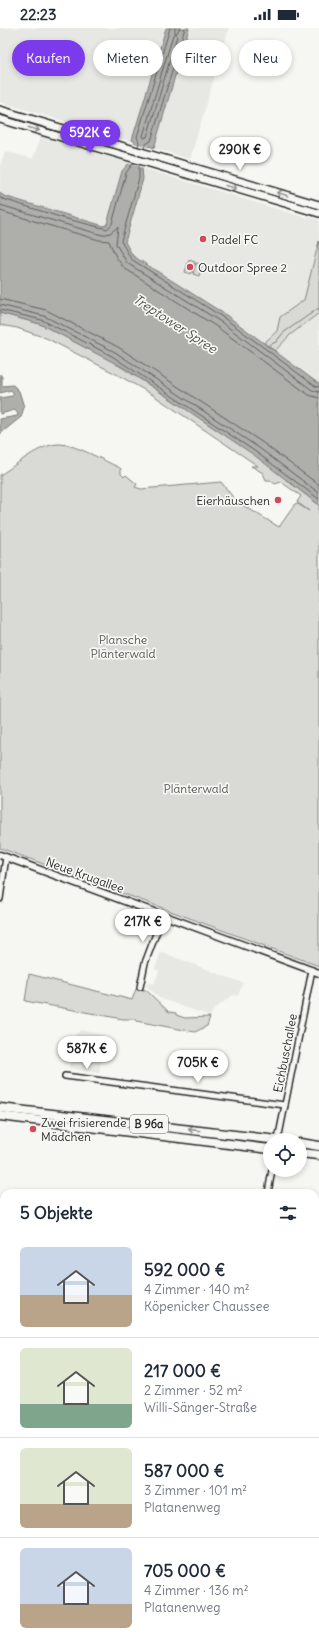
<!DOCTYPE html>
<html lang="de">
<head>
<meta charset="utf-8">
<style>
  body { margin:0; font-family:Delius,sans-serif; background:#f2f2f3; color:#1f2937; height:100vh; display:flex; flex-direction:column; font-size:15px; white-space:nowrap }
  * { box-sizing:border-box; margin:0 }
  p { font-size:13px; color:#747a83 }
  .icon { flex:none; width:22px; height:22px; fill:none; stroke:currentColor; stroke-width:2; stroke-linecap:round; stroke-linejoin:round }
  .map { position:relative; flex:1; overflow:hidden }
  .details { position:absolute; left:0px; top:1161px; width:319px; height:456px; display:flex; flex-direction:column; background:#fff; border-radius:12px 12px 0 0; box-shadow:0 2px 6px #0003 }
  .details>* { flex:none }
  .hud { position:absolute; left:12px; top:12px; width:295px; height:36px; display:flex; gap:8px }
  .fabs { position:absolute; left:263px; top:1105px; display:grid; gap:8px }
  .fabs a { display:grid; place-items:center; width:44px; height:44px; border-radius:50%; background:#fff; box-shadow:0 2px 6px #0003; font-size:20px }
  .price { position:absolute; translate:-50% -34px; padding:0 9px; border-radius:14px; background:#fff; color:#222; font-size:13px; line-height:26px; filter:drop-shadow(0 1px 2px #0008) }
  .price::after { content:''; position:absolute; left:50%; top:24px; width:12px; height:9px; margin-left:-6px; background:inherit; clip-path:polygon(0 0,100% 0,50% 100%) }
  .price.selected { background:#7c3aed; color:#fff }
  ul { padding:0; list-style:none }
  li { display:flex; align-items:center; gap:12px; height:100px; padding:0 20px }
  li+li { border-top:1px solid #e0e1e3 }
  li span { display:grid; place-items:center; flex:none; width:112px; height:80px; border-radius:6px; color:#555 }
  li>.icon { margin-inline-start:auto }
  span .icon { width:48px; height:48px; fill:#fffc; stroke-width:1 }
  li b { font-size:17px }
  h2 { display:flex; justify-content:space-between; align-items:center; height:48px; padding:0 20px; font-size:17px }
  .tag { padding:0 14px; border-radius:18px; background:#fff; box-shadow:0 2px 6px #0003; font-size:14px; line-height:36px }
  .tag.selected { background:#7c3aed; color:#fff }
  .status { display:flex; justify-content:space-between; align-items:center; height:28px; padding:0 20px; background:#fff; direction:ltr }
  .status svg { height:11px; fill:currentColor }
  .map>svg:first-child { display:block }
</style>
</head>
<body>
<div class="status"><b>22:23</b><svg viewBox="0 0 49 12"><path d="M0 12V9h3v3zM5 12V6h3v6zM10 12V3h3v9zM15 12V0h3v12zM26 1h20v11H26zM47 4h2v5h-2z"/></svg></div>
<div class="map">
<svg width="319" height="1617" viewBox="0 0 319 1617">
  <rect width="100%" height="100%" fill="#f6f6f2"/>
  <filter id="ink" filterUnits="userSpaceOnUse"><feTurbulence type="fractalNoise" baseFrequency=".025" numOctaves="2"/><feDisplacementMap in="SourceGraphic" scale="8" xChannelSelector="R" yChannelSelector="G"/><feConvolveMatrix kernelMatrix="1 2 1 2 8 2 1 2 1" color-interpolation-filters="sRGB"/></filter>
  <g filter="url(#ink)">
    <g fill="#e7e7e3">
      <polygon points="0,0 229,0 190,131 0,74"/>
      <polygon points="40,109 129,135 122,143 108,194 106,198 4,168 0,165 0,139 5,123 33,131"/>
      <polygon points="142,140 307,190 308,189 319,192 319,213 304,272 280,289 277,303 264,315 226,287 133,228 125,214 143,151"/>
      <polygon points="319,285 319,356 275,323 290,307"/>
      <polygon points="161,924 243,955 238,968 233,967 214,981 210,988 159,970 147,958 148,955 154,956 159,943 155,941"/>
      <polygon points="81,1002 105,1008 99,1045 69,1040 76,1006"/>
      <polygon points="0,1203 4,1203 4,1230 0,1229"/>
      <polygon points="315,1237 319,1238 319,1269 315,1269"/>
      <polygon points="319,1310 319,1332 315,1336 315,1314"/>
      <polygon points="319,1352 319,1392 315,1391 315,1355"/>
      <polygon points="315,1405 319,1406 319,1423 315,1422"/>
      <polygon points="315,1606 319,1606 319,1617 299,1617 302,1613 315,1613"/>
      <polygon points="89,1613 105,1613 103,1617 86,1617"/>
    </g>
    <g fill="#d9d9d5" stroke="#828280">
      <polygon points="319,213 319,285 290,307 275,323 264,315 277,303 280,289 304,272"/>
      <polygon points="189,232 195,234 191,246 185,244"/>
      <polygon points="196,235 202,236 199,248 193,246"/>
      <path d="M0,285L40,296L110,332L284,444L285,451L319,477V938L0,820V447C18,436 39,416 60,416C74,416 105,433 118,439L121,441V446L124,449L126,447L137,456L135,459L141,461L221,454L236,473L279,499L296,475L309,483L297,474L301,468L281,454L275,456L270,452H266L263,445L251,438H258L153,367L118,347L46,310L17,300L0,297Z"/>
      <polygon points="29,946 132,972 136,961 146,962 169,984 176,985 176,987 185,990 210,989 207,998 195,1004 136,993 136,991 123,991 25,973"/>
      <polygon points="0,1223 4,1224 4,1247 0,1246"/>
      <polygon points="315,1272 319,1273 319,1290 315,1289"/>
      <polygon points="319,1330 319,1352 315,1355 315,1334"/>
      <polygon points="0,1360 4,1361 4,1613 89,1613 86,1617 0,1617"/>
      <polygon points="135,1613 224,1613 224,1615 231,1617 147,1617"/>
    </g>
    <g fill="#aeaeab" stroke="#7a7a78">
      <polygon points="166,0 189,0 154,120 149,118 142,140 143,151 125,214 133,228 226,287 319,356 319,477 254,427 126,341 40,296 0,285 0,165 4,168 104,198 107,196 122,143 129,135 135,114 132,112"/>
      <polygon points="0,346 2,349 2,358 13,357 19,363 24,379 21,389 0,406 0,391 17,388 18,386 15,382 0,386 0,370 12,368 14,366 11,362 0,365"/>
    </g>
    <polygon fill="#f6f6f2" points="130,114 155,121 150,121 144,140 127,135 133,115"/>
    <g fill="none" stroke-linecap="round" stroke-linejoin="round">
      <g stroke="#5f5f5e" stroke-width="1">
        <polyline points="175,0 175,6 173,7 143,108 144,110 147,109 177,8 176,6 180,0"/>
        <polyline points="138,118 139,114 137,109 170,0"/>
        <polyline points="144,120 146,116 151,113 185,0"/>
        <polyline points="139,137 139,150 121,213 131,231 224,290 315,358 319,359"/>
        <polyline points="0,170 63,190 107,201 112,196 126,145 133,135"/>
        <polyline points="0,177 102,207 110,205 118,199 116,216 127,235 221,294 312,362 319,364"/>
        <polyline points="0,183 99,212 109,213 116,229 124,240 217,299 309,367 319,370"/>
        <polyline points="0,271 46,282 118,319 263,415 319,457"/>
        <polyline points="0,277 44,288 115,324 259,420 319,465"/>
        <polyline points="0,282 42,292 112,328 256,424 319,471"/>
      </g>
      <g stroke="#7a7a78" stroke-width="1">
        <polyline points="267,318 276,314 283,305 319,280"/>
        <polyline points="0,1567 4,1568"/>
        <polyline points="151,1613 167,1617"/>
      </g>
      <g stroke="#2b2b2b" stroke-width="8">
        <g id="minor">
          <polyline points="0,871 6,829"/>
          <polyline points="140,959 145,935 163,887"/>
          <polyline points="65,1048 285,1077"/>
          <polyline points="278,1112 312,942"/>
          <polyline points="268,1165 272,1142"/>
          <polyline points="0,1200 4,1200"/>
          <polyline points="0,1248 4,1249"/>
          <polyline points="315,1488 319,1489"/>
          <polyline points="315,1571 319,1572"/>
          <polyline points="315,1588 319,1577"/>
          <polyline points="315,1600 319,1602"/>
          <polyline points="128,1613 141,1617"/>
          <polyline points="114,1617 117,1613"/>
        </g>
      </g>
      <g stroke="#2b2b2b" stroke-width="9">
        <g id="tertiary">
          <polyline points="0,827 319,945"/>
          <polyline points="0,1352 4,1353"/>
          <polyline points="315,1396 319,1397"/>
        </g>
      </g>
      <g stroke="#2b2b2b" stroke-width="10">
        <g id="secondary">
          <polyline points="0,82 319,177"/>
          <polyline points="0,91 319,185"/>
        </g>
      </g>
      <g stroke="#2b2b2b" stroke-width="11">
        <g id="primary">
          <polyline points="0,1080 278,1112"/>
          <polyline points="0,1088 270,1121"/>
          <polyline points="300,1115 319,1118"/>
          <polyline points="300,1125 319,1127"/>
        </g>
      </g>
      <use href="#minor" stroke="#f6f6f2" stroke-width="5"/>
      <use href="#tertiary" stroke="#f6f6f2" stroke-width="6"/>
      <use href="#secondary" stroke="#f6f6f2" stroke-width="7"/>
      <use href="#primary" stroke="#f6f6f2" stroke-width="8"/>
      <g stroke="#2b2b2b" stroke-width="1">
        <polyline points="0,87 319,181"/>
        <polyline points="0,1212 4,1213"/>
        <polyline points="315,1246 319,1246"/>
        <polyline points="315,1254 319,1254"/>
        <polyline points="315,1318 319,1314"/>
        <polyline points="93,1617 96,1613"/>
      </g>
      <g stroke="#2b2b2b" stroke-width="1">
        <polyline points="0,1217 4,1218"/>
        <polyline points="315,1257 319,1258"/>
        <polyline points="315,1330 319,1326"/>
        <polyline points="98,1617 101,1613"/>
      </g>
    </g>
    <defs><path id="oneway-shaft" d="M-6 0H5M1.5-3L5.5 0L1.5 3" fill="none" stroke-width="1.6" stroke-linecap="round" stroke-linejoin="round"/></defs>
    <g stroke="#90908e">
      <use href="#oneway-shaft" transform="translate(34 101) rotate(17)"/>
      <use href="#oneway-shaft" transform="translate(231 159) rotate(14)"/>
      <use href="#oneway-shaft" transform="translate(282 166) rotate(-163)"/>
      <use href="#oneway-shaft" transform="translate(194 1102) rotate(-173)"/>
    </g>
  </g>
  <g fill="#d1495b" stroke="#f6f6f2" stroke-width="1.5">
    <circle cx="203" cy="211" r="4"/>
    <circle cx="190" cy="239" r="4"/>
    <circle cx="278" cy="472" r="4"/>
    <circle cx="33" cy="1101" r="4"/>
  </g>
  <g text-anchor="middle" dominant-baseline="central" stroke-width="3.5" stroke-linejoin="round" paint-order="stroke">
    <rect fill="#f6f6f2" stroke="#686867" stroke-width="1" x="130" y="1087" width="38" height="18" rx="3"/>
    <g font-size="11" font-weight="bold" fill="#2b2b2b">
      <text x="149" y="1096">B 96a</text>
    </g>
    <g font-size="12" fill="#2b2b2b" stroke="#f6f6f2" text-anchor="start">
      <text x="211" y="211">Padel FC</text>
      <text x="198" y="239">Outdoor Spree 2</text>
      <text x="270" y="472" text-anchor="end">Eierhäuschen</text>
      <text x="41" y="1094">Zwei frisierende<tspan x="41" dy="14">Mädchen</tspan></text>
    </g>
    <g font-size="12" fill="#565656" stroke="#f6f6f2">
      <text x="123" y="611">Plansche<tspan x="123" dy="14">Plänterwald</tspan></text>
      <text x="196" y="760">Plänterwald</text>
    </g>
    <g font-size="12" fill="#2b2b2b" stroke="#f6f6f2">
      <text transform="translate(85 847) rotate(20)">Neue Krugallee</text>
      <text transform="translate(285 1025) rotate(-79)">Eichbuschallee</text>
    </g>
    <g font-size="13" font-style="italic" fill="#525251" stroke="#f6f6f2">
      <text transform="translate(175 296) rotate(33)">Treptower Spree</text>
    </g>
  </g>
</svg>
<div class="fabs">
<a><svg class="icon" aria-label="locate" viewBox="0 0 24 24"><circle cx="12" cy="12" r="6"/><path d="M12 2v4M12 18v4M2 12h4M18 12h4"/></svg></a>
</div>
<b class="price selected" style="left:90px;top:126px">592K €</b>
<b class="price" style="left:240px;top:143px">290K €</b>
<b class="price" style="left:143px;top:915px">217K €</b>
<b class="price" style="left:87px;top:1042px">587K €</b>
<b class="price" style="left:198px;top:1056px">705K €</b>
<div class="hud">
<a class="tag selected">Kaufen</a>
<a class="tag">Mieten</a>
<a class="tag">Filter</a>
<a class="tag">Neu</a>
</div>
<section class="details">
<h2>5 Objekte<svg class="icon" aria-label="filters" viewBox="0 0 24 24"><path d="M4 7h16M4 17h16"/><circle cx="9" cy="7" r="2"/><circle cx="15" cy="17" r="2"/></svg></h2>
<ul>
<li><span style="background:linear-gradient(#c9d6e8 60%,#b9a48a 0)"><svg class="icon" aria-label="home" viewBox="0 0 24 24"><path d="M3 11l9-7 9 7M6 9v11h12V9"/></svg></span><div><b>592 000 €</b><p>4 Zimmer · 140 m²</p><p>Köpenicker Chaussee</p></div></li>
<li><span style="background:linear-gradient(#dfe7d0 70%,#7fa58c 0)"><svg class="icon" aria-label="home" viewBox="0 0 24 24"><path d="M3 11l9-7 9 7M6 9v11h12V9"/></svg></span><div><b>217 000 €</b><p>2 Zimmer · 52 m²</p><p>Willi-Sänger-Straße</p></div></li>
<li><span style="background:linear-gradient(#dfe7d0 70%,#b9a48a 0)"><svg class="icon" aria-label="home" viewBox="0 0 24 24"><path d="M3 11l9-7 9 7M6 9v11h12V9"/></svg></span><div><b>587 000 €</b><p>3 Zimmer · 101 m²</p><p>Platanenweg</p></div></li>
<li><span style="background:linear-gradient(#c9d6e8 70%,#b9a48a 0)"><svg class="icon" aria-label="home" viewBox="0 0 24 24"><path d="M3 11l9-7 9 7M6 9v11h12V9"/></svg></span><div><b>705 000 €</b><p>4 Zimmer · 136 m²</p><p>Platanenweg</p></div></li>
</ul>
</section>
</div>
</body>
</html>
